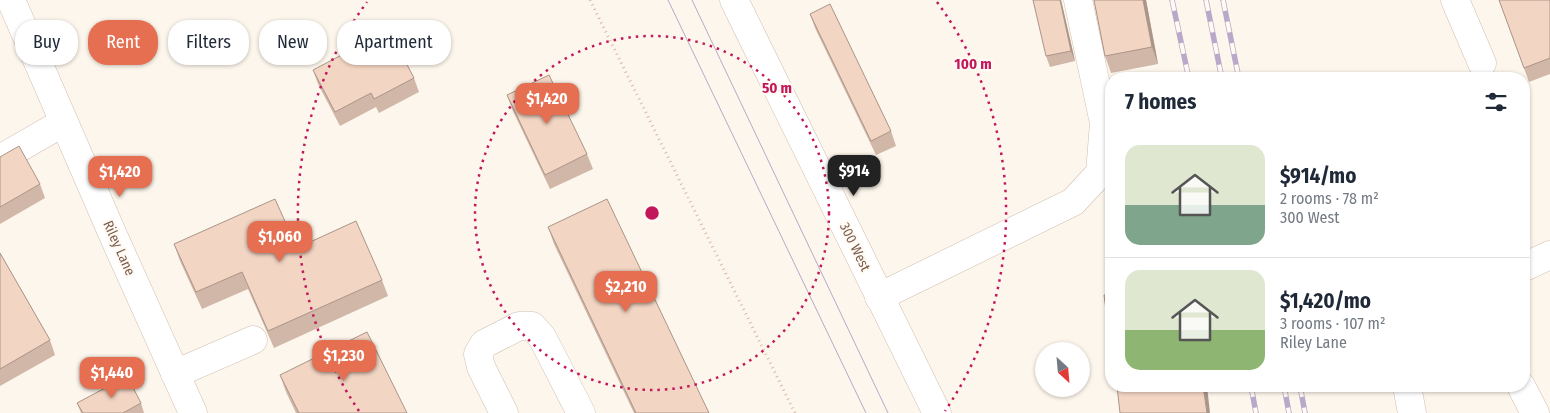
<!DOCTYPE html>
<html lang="en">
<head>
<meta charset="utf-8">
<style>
  body { margin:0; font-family:"Fira Sans Condensed",sans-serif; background:#f6f6f7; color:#1f2937; height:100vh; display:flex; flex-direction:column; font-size:19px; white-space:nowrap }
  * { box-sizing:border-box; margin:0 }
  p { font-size:16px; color:#747a83 }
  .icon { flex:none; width:28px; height:28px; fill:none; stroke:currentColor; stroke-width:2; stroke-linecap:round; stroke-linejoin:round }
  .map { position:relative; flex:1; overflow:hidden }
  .panel { position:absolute; left:1105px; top:72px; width:425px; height:320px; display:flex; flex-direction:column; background:#fff; border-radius:20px; box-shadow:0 1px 4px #0004 }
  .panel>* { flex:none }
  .banner { position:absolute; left:15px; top:20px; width:475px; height:45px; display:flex; gap:10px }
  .needle { width:32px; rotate:154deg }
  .fabs { position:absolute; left:1035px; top:342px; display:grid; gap:10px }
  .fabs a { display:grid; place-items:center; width:55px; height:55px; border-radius:50%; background:#fff; box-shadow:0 1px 4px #0004; font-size:25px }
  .price { position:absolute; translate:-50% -42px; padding:0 11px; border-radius:10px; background:#e76f51; color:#fff; font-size:16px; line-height:32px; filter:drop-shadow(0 1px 2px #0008) }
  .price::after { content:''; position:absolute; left:50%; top:30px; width:15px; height:11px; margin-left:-8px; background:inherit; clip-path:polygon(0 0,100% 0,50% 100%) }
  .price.on { background:#222; color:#fff }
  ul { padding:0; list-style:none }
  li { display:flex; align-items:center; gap:15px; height:125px; padding:0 20px }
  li+li { border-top:1px solid #e0e1e3 }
  li span { display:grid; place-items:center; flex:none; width:140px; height:100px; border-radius:15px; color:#555 }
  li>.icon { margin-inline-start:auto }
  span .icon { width:60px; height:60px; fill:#fffc; stroke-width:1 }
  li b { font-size:21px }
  h2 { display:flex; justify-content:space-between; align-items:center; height:60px; padding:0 20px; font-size:21px }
  .pill { padding:0 18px; border-radius:20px; background:#fff; box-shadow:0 1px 4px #0004; font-size:18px; line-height:45px }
  .pill.on { background:#e76f51; color:#fff }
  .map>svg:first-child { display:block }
</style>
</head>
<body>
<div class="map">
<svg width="1550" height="413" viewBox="0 0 1550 413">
  <rect width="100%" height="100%" fill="#fdf6ec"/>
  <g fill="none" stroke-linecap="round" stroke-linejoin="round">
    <g stroke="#d1beb0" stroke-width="29">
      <g id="minor">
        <polyline points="11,0 113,235 193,413"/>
        <polyline points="734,0 937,413"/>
        <polyline points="1455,0 1482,63"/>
        <polyline points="0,159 64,122"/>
        <polyline points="1524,267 1550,255"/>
        <polyline points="879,297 1073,202 1100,173 1104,123 1078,0"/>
        <polyline points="175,374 253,340"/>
        <polyline points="1407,386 1412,413"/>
        <polyline points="1521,386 1535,413"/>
        <polyline points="504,413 481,367 478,354 484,344 519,326 532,326 542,337 581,413"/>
      </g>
    </g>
    <polyline stroke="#d9b8a5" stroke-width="3" stroke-dasharray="1 4" stroke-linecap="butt" points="590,0 795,413"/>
    <use href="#minor" stroke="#fff" stroke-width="28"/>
    <g stroke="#b9a8c9" stroke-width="1">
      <polyline points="668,0 866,413"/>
      <polyline points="692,0 888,413"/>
    </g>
    <g stroke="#b9a8c9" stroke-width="5.5">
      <g id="rail">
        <polyline points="1172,0 1189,79"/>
        <polyline points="1206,0 1222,79"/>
        <polyline points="1223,0 1239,79"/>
        <polyline points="1251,386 1256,413"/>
        <polyline points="1284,386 1289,413"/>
        <polyline points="1300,386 1305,413"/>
      </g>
    </g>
    <use href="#rail" stroke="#fffaf3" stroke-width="4" stroke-dasharray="11" stroke-linecap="butt"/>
  </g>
  <g fill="#d1b7a8">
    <polygon points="1061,0 1075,61 1050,67 1046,56"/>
    <polygon points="1094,0 1146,0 1158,64 1111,73 1105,56"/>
    <polygon points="1499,0 1550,0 1550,74 1529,82"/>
    <polygon points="810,14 891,131 896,146 876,155 815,28"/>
    <polygon points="313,70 414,78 419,92 379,113 376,107 340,126 318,84"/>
    <polygon points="507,95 587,154 593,169 550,189 512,109"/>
    <polygon points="0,157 40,184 45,198 0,224"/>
    <polygon points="548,227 709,413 634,413 554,244"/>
    <polygon points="174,244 382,280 388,296 274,348 248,289 202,309 180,261"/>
    <polygon points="0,253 50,340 55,355 0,386"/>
    <polygon points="280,375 407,413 296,413 286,392"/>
    <polygon points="77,403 141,403 144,413 81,413"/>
  </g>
  <g fill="#aa9588">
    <polygon points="1060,0 1061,0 1075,61 1071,51"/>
    <polygon points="1143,0 1146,0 1158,64 1152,47"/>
    <polygon points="1203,386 1207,386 1210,413 1207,413"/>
  </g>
  <g fill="#f3d5c3" stroke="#aa9588">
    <polygon points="1033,0 1060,0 1071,51 1046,56"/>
    <polygon points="1094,0 1143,0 1152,47 1105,56"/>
    <polygon points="1499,0 1550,0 1550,58 1524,68"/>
    <polygon points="830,4 891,131 871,141 810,14"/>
    <polygon points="389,30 414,78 374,99 371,93 335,112 313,70"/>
    <polygon points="549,75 587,154 545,175 507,95"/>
    <polygon points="19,146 40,184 0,207 0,157"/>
    <polygon points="275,199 297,248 356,221 382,280 268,331 242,272 196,292 174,244"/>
    <polygon points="607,199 709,413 636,413 548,227"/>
    <polygon points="0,253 50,340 0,369"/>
    <polygon points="1111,294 1111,346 1104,295"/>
    <polygon points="367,332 407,413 299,413 280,375"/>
    <polygon points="128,378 141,403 123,413 83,413 77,403 120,380 121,381"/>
    <polygon points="1117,386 1203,386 1207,413 1120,413"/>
  </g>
  <g fill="none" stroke="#c2185b" stroke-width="2.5" stroke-dasharray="2.5 5">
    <circle cx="652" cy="213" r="177"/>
    <path d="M359 411A354 354 0 0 1 367 2M937 2A354 354 0 0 1 945 411"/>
  </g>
  <g text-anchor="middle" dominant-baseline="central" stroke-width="4.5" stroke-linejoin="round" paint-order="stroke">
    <g font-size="14" fill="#7a5c4d" stroke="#fffaf3">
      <text transform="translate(855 247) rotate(64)">300 West</text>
      <text transform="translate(119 248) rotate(66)">Riley Lane</text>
    </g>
  </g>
  <circle cx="652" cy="213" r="8" fill="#c2185b" stroke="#fffaf3" stroke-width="2.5"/>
  <g font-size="15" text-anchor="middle" font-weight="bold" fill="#c2185b" stroke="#fffaf3" stroke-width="4.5" stroke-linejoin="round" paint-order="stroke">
    <text x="973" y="69">100 m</text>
    <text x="777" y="93">50 m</text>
  </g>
</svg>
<div class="fabs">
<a><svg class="needle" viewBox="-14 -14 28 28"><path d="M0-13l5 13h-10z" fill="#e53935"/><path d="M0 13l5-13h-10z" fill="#747a83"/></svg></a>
</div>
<b class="price" style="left:547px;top:125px">$1,420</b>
<b class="price on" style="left:854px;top:197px">$914</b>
<b class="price" style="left:120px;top:198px">$1,420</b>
<b class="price" style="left:280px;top:263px">$1,060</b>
<b class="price" style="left:626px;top:313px">$2,210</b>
<b class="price" style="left:344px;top:382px">$1,230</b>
<b class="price" style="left:112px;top:399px">$1,440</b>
<div class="banner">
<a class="pill">Buy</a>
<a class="pill on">Rent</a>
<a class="pill">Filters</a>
<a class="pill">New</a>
<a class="pill">Apartment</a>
</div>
<section class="panel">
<h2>7 homes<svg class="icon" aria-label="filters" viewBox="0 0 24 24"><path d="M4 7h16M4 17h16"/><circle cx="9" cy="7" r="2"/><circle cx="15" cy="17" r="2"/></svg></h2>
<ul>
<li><span style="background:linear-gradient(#dfe7d0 60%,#7fa58c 0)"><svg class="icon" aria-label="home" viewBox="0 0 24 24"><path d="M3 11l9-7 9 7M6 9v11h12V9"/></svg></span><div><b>$914/mo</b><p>2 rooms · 78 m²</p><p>300 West</p></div></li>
<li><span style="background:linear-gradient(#dfe7d0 60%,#8fb573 0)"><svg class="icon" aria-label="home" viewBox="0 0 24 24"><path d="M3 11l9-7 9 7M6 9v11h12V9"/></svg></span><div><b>$1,420/mo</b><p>3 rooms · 107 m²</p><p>Riley Lane</p></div></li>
</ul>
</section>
</div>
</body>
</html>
